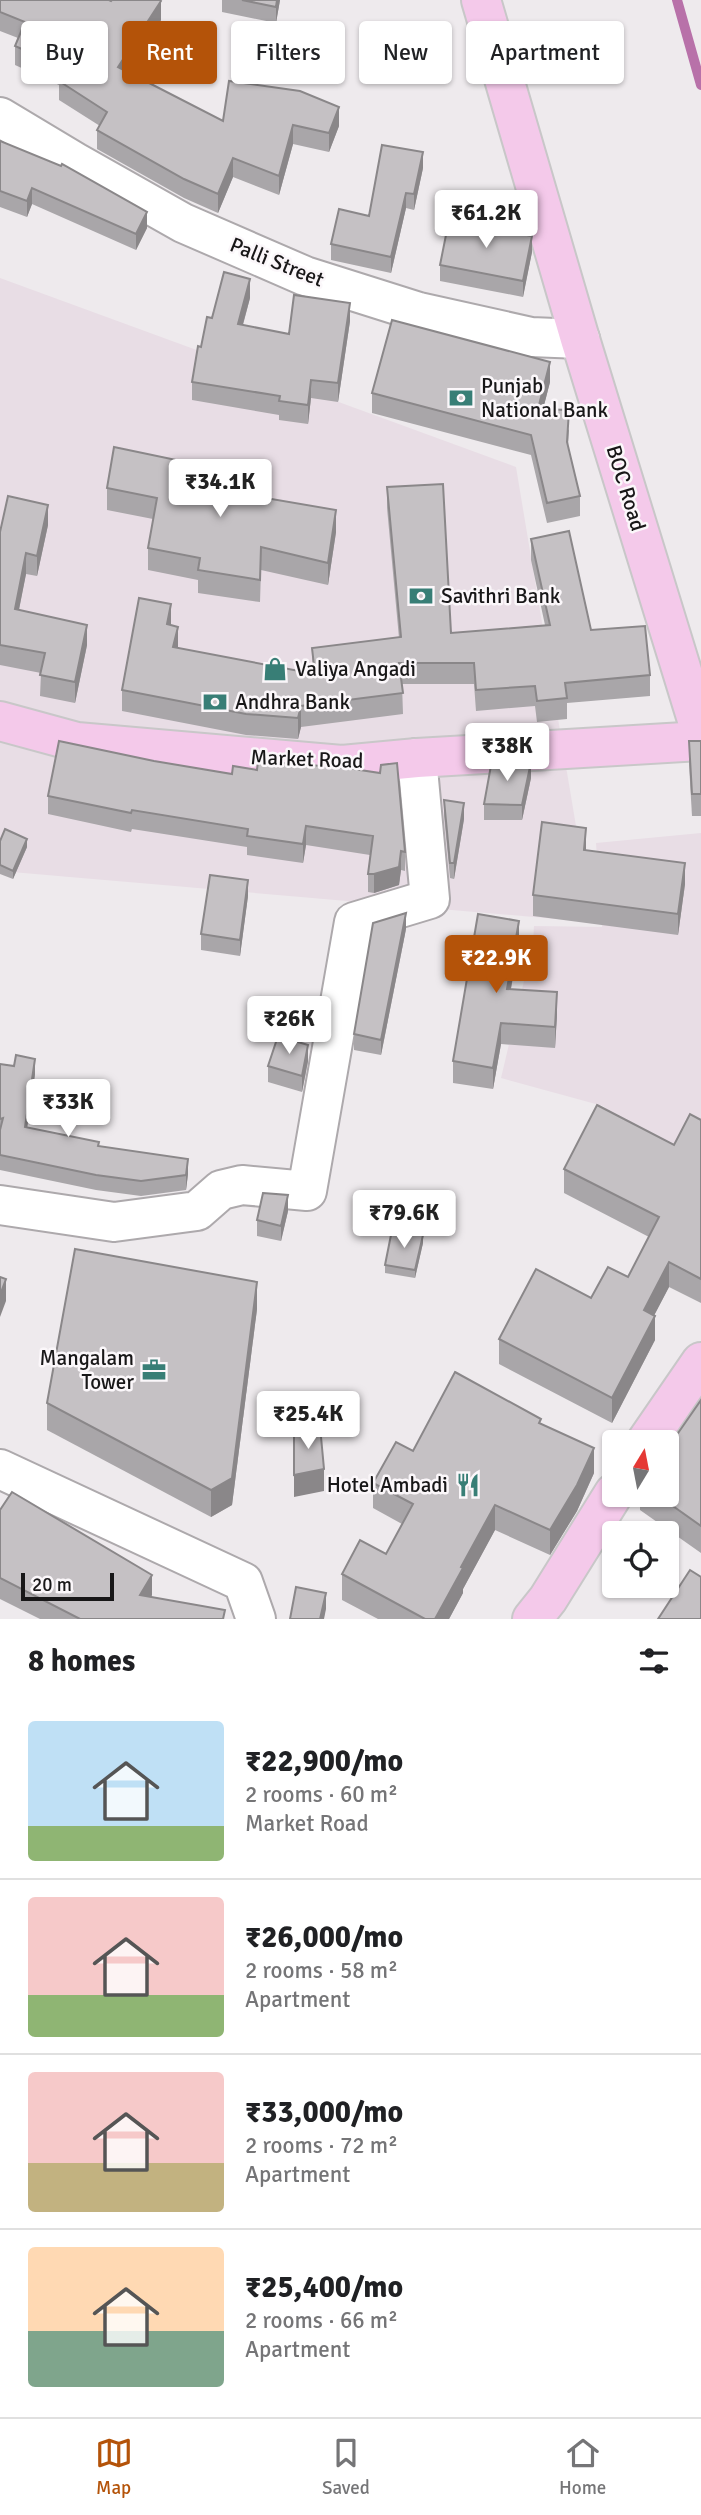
<!DOCTYPE html>
<html lang="en">
<head>
<meta charset="utf-8">
<style>
  body { margin:0; font-family:Signika,sans-serif; background:#f2f2f2; color:#202124; height:100vh; display:flex; flex-direction:column; font-size:26px; white-space:nowrap }
  * { box-sizing:border-box; margin:0 }
  p { font-size:23px; color:#757577 }
  .icon { flex:none; width:38px; height:38px; fill:none; stroke:currentColor; stroke-width:2; stroke-linecap:round; stroke-linejoin:round }
  .map { position:relative; height:1619px; overflow:hidden }
  .panel { display:flex; flex-direction:column; background:#fff; flex:1 }
  .panel>* { flex:none }
  .banner { position:absolute; left:21px; top:21px; width:660px; height:63px; display:flex; gap:14px }
  .needle { width:46px; rotate:10deg }
  .controls { position:absolute; left:602px; top:1430px; display:grid; gap:14px }
  .controls a { display:grid; place-items:center; width:77px; height:77px; border-radius:7px; background:#fff; box-shadow:0 2px 5px #0004; font-size:35px }
  .scale { position:absolute; left:21px; bottom:18px; width:93px; box-sizing:border-box; padding-left:7px; border:4px solid #181718; border-top:0; font-size:19px; line-height:24px; white-space:nowrap; color:#181718; -webkit-text-stroke:5px #fbf7fa; paint-order:stroke }
  .price { position:absolute; translate:-50% -60px; padding:0 16px; border-radius:7px; background:#fff; color:#222; font-size:23px; line-height:46px; filter:drop-shadow(0 2px 4px #0008) }
  .price::after { content:''; position:absolute; left:50%; top:42px; width:21px; height:16px; margin-left:-10px; background:inherit; clip-path:polygon(0 0,100% 0,50% 100%) }
  .price.active { background:#b45309; color:#fff }
  ul { padding:0; list-style:none }
  li { display:flex; align-items:center; gap:21px; height:175px; padding:0 28px }
  li+li { border-top:2px solid #e0e0e0 }
  li span { display:grid; place-items:center; flex:none; width:196px; height:140px; border-radius:7px; color:#555 }
  li>.icon { margin-inline-start:auto }
  span .icon { width:84px; height:84px; fill:#fffc; stroke-width:1 }
  li b { font-size:30px }
  h2 { display:flex; justify-content:space-between; align-items:center; height:84px; padding:0 28px; font-size:30px }
  .chip { padding:0 24px; border-radius:7px; background:#fff; box-shadow:0 2px 5px #0004; font-size:24px; line-height:63px }
  .chip.active { background:#b45309; color:#fff }
  .dock { display:flex; justify-content:space-around; align-items:center; height:98px; border-top:2px solid #e0e0e0; background:#fff; font-size:19px; color:#757577 }
  .dock a { display:grid; justify-items:center; gap:4px }
  .dock .active { color:#b45309 }
  .map>svg:first-child { display:block }
</style>
</head>
<body>
<div class="map">
<svg width="701" height="1619" viewBox="0 0 701 1619">
  <rect width="100%" height="100%" fill="#eeeaed"/>
  <g fill="#e8dde5">
    <polygon points="0,278 516,467 592,922 0,871"/>
    <polygon points="701,833 701,1189 603,1106 501,1078 533,943 534,926 602,927 596,843"/>
  </g>
  <g fill="none" stroke-linecap="round" stroke-linejoin="round">
    <polyline stroke="#b871a9" stroke-width="10" points="677,0 701,85"/>
    <g stroke="#ada9ac" stroke-width="42">
      <g id="minor">
        <polyline points="0,117 75,162 183,223 305,276 419,312 531,337 580,339"/>
        <polyline points="0,1205 114,1222 197,1211 221,1190 242,1185 307,1191 354,922 430,899 417,758"/>
        <polyline points="0,1469 243,1582 256,1619"/>
      </g>
    </g>
    <g stroke="#c8c7c8" stroke-width="42">
      <g id="major">
        <polyline points="481,0 580,339 701,733"/>
        <polyline points="0,721 77,742 342,765 417,758 701,741"/>
        <polyline points="646,1442 701,1362"/>
        <polyline points="532,1619 548,1599 614,1493"/>
      </g>
    </g>
    <use href="#minor" stroke="#fff" stroke-width="38"/>
    <use href="#major" stroke="#f4c9ea" stroke-width="38"/>
  </g>
  <g fill="#a9a6a9">
    <polygon points="0,0 161,20 128,72 223,121 339,126 329,152 293,144 279,195 233,177 218,213 184,198 97,149 97,130 100,126 59,100 59,85 15,65 15,46 18,38 0,31"/>
    <polygon points="222,0 280,0 276,23 222,12"/>
    <polygon points="0,141 147,228 136,250 32,204 27,217 0,207"/>
    <polygon points="423,168 414,210 406,208 391,273 331,260 331,244 369,216"/>
    <polygon points="532,252 523,297 440,281 440,265"/>
    <polygon points="250,298 243,325 289,334 350,321 338,402 311,398 308,424 279,420 279,415 192,400 192,382 201,347 212,318"/>
    <polygon points="550,382 543,409 569,430 568,446 580,496 580,516 547,523 531,455 372,413 372,393"/>
    <polygon points="181,484 336,532 328,585 261,570 260,602 198,593 198,580 148,570 148,548 153,519 107,510 107,488"/>
    <polygon points="387,487 451,633 545,625 531,560 531,539 591,630 650,675 650,696 567,703 567,719 537,722 535,706 476,711 474,684 402,684 403,714 301,727 298,739 246,735 122,711 122,690 171,625 178,648 313,674 312,648 399,638 387,508"/>
    <polygon points="48,525 37,576 26,574 19,610 87,645 75,703 40,696 41,673 0,665 0,532"/>
    <polygon points="689,741 701,741 701,816 692,816 689,764"/>
    <polygon points="154,761 232,774 405,852 405,871 401,870 399,885 374,893 368,892 368,874 370,855 306,845 303,863 247,855 247,847 132,829 131,832 48,814 48,796"/>
    <polygon points="531,778 522,820 484,820 484,804"/>
    <polygon points="444,800 464,819 454,879 450,878 444,816"/>
    <polygon points="0,841 27,847 13,879 0,874"/>
    <polygon points="586,850 685,884 678,935 533,916 533,895"/>
    <polygon points="248,896 240,956 201,950 201,934"/>
    <polygon points="406,929 381,1055 354,1050 354,1034"/>
    <polygon points="519,942 511,989 557,1014 555,1048 501,1044 493,1089 453,1083 453,1061"/>
    <polygon points="308,1061 302,1092 268,1082 268,1066"/>
    <polygon points="0,1064 35,1074 27,1128 99,1147 188,1174 186,1190 141,1196 96,1190 0,1170"/>
    <polygon points="701,1120 701,1303 669,1287 654,1315 655,1340 612,1423 499,1364 499,1339 591,1298 628,1277 649,1237 564,1193 564,1169 674,1145"/>
    <polygon points="288,1211 281,1241 257,1236 257,1220"/>
    <polygon points="423,1243 415,1278 385,1273 385,1265"/>
    <polygon points="257,1309 232,1505 211,1517 47,1430 47,1403"/>
    <polygon points="701,1400 701,1553 640,1510 640,1494 667,1494"/>
    <polygon points="541,1424 594,1473 577,1511 550,1555 495,1530 463,1589 463,1593 449,1619 378,1619 342,1600 342,1574 386,1554 402,1524 373,1508 373,1483 413,1451"/>
    <polygon points="0,1510 152,1595 151,1597 225,1619 40,1619 0,1599"/>
  </g>
  <g fill="#8a8789">
    <polygon points="277,0 280,0 276,23 276,7"/>
    <polygon points="161,1 161,20 118,86 118,67"/>
    <polygon points="339,107 339,126 329,152 329,133"/>
    <polygon points="293,125 293,144 279,195 279,176"/>
    <polygon points="423,152 423,168 414,210 414,194"/>
    <polygon points="233,158 233,177 218,213 218,194"/>
    <polygon points="32,188 32,204 27,217 27,201"/>
    <polygon points="406,193 406,208 391,273 391,257"/>
    <polygon points="147,212 147,228 136,250 136,234"/>
    <polygon points="532,236 532,252 523,297 523,281"/>
    <polygon points="250,279 250,298 238,342 238,324"/>
    <polygon points="350,303 350,321 338,402 338,383"/>
    <polygon points="550,362 550,382 538,429 538,409"/>
    <polygon points="311,380 311,398 308,424 308,405"/>
    <polygon points="181,461 181,483 177,483"/>
    <polygon points="48,505 48,525 37,576 37,556"/>
    <polygon points="336,510 336,532 328,585 328,563"/>
    <polygon points="26,553 26,574 15,629 15,609"/>
    <polygon points="171,604 171,625 167,624"/>
    <polygon points="87,625 87,645 75,703 75,682"/>
    <polygon points="178,627 178,648 173,647"/>
    <polygon points="301,706 301,727 298,739 298,718"/>
    <polygon points="531,762 531,778 522,820 522,805"/>
    <polygon points="464,803 464,819 454,879 454,863"/>
    <polygon points="306,826 306,845 303,863 303,844"/>
    <polygon points="586,828 586,850 584,871 584,850"/>
    <polygon points="27,839 27,847 13,879 13,871"/>
    <polygon points="401,851 401,870 399,885 374,893 374,874"/>
    <polygon points="685,863 685,884 678,935 678,914"/>
    <polygon points="248,880 248,896 240,956 240,940"/>
    <polygon points="406,913 406,929 381,1055 381,1040"/>
    <polygon points="519,921 519,942 507,1010 507,989"/>
    <polygon points="557,992 557,1014 555,1048 555,1027"/>
    <polygon points="501,1023 501,1044 493,1089 493,1068"/>
    <polygon points="308,1045 308,1061 302,1092 302,1076"/>
    <polygon points="35,1059 35,1074 25,1142 25,1127"/>
    <polygon points="188,1159 188,1174 186,1190 186,1175"/>
    <polygon points="288,1195 288,1211 281,1241 281,1226"/>
    <polygon points="423,1235 423,1243 415,1278 415,1270"/>
    <polygon points="669,1262 669,1287 644,1335 644,1310"/>
    <polygon points="6,1279 6,1301 0,1317 0,1295"/>
    <polygon points="257,1282 257,1309 232,1505 211,1517 211,1490"/>
    <polygon points="655,1316 655,1340 612,1423 612,1398"/>
    <polygon points="594,1448 594,1473 577,1511 550,1555 550,1530"/>
    <polygon points="324,1469 324,1491 294,1497 294,1475"/>
    <polygon points="495,1505 495,1530 463,1589 463,1593 449,1619 435,1619 461,1567"/>
    <polygon points="152,1575 152,1595 140,1616 140,1595"/>
    <polygon points="326,1593 326,1609 324,1619 320,1619"/>
  </g>
  <g fill="#c5c1c4" stroke="#8a8789" stroke-width="2">
    <polygon points="0,0 109,0 111,1 112,0 160,0 161,1 118,67 223,121 229,81 300,91 339,107 329,133 293,125 279,176 233,158 218,194 184,179 97,130 107,112 59,81 67,69 15,46 25,22 0,12"/>
    <polygon points="242,0 277,0 276,7"/>
    <polygon points="0,141 61,166 62,164 147,212 136,234 32,188 27,201 0,191"/>
    <polygon points="382,145 423,152 414,194 406,193 391,257 331,244 339,209 369,216"/>
    <polygon points="449,220 532,236 523,281 440,265"/>
    <polygon points="224,272 250,279 238,324 289,334 294,295 350,303 338,383 311,380 308,405 279,401 280,396 192,382 198,346 201,347 207,317 212,318"/>
    <polygon points="392,320 550,362 538,409 569,410 567,442 580,496 547,503 531,435 372,393"/>
    <polygon points="114,447 181,461 177,483 336,510 328,563 261,547 260,580 198,570 200,558 148,548 157,498 107,488"/>
    <polygon points="443,484 451,633 550,625 531,539 569,531 591,630 645,626 650,675 565,683 567,698 537,701 535,686 476,690 474,663 399,663 403,693 301,706 298,718 246,714 122,690 139,598 171,604 167,624 178,627 173,647 315,674 312,648 401,637 387,487"/>
    <polygon points="8,496 48,505 37,556 26,553 15,609 87,625 75,682 40,675 45,653 0,645 0,532"/>
    <polygon points="59,741 154,761 232,774 233,766 257,770 258,761 347,768 380,773 381,765 397,763 405,852 401,851 399,867 374,874 368,874 373,836 306,826 303,844 247,836 248,829 132,810 131,813 48,796"/>
    <polygon points="689,741 701,741 701,794 692,794"/>
    <polygon points="492,760 531,762 522,805 484,804"/>
    <polygon points="444,800 464,803 454,863 450,863"/>
    <polygon points="542,822 586,828 584,850 685,863 678,914 533,895"/>
    <polygon points="5,829 27,839 13,871 0,865 0,841"/>
    <polygon points="210,875 248,880 240,940 201,934"/>
    <polygon points="406,913 381,1040 354,1034 373,923"/>
    <polygon points="478,914 519,921 507,989 557,992 555,1027 501,1023 493,1068 453,1061"/>
    <polygon points="278,1036 308,1045 302,1076 268,1066"/>
    <polygon points="16,1055 35,1059 25,1127 99,1142 98,1146 188,1159 186,1175 141,1181 96,1175 0,1155 0,1130 3,1118 0,1119 0,1064 14,1066"/>
    <polygon points="597,1105 674,1145 690,1114 701,1120 701,1279 669,1262 644,1310 655,1316 612,1398 499,1339 536,1269 591,1298 608,1267 628,1277 659,1217 564,1169"/>
    <polygon points="263,1193 288,1195 281,1226 257,1220"/>
    <polygon points="392,1230 423,1235 415,1270 385,1265"/>
    <polygon points="75,1249 257,1282 232,1478 211,1490 47,1403"/>
    <polygon points="0,1277 6,1279 0,1295"/>
    <polygon points="455,1372 541,1419 539,1423 594,1448 577,1485 550,1530 495,1505 461,1567 463,1568 435,1619 425,1619 342,1574 360,1540 386,1554 413,1504 373,1483 396,1442 413,1451"/>
    <polygon points="701,1400 701,1526 656,1494 667,1494 667,1449"/>
    <polygon points="320,1426 324,1469 294,1475 294,1430"/>
    <polygon points="12,1492 152,1575 140,1595 225,1610 223,1619 80,1619 0,1578 0,1510"/>
    <polygon points="690,1570 701,1577 701,1619 658,1619"/>
    <polygon points="296,1587 326,1593 320,1619 290,1619"/>
  </g>
  <defs>
    <g id="bank-bare" transform="scale(1.89)"><path d="M-6-4H6V4H-6ZM0-2.3a2.3 2.3 0 1 0 0 4.6a2.3 2.3 0 1 0 0-4.6Z" fill="#387e76" stroke="#fbf7fa" stroke-width="2.5" paint-order="stroke"/></g>
    <g id="shop-bare" transform="scale(1.89)"><path d="M-5-2.5h2.3a2.7 3.5 0 0 1 5.4 0H5L5.5 6h-11ZM-1.5-2.5h3a1.5 2.3 0 0 0-3 0Z" fill="#387e76" stroke="#fbf7fa" stroke-width="2.5" paint-order="stroke"/></g>
    <g id="office-bare" transform="scale(1.89)"><path d="M-6-3h4V-5.5h4V-3h4V5H-6ZM-1-4.5V-3h2v-1.5ZM-6 0V1H6V0Z" fill="#387e76" stroke="#fbf7fa" stroke-width="2.5" paint-order="stroke"/></g>
    <g id="restaurant-bare" transform="scale(1.89)"><path d="M-5-6h1v4h1v-4h1v4h1v-4h1v5L-1.5 .5V6h-2V.5L-5-1ZM5-6V6H3V1.5H1.5Q1.5-4 5-6Z" fill="#387e76" stroke="#fbf7fa" stroke-width="2.5" paint-order="stroke"/></g>
  </defs>
  <g fill-rule="evenodd">
    <use href="#bank-bare" x="461" y="398"/>
    <use href="#bank-bare" x="421" y="596"/>
    <use href="#shop-bare" x="275" y="669"/>
    <use href="#bank-bare" x="215" y="702"/>
    <use href="#office-bare" x="154" y="1370"/>
    <use href="#restaurant-bare" x="468" y="1485"/>
  </g>
  <g text-anchor="middle" dominant-baseline="central" stroke-width="5" stroke-linejoin="round" paint-order="stroke">
    <g font-size="21" fill="#181718" stroke="#fbf7fa">
      <text transform="translate(277 262) rotate(22)">Palli Street</text>
      <text transform="translate(626 488) rotate(73)">BOC Road</text>
      <text transform="translate(307 759) rotate(2)">Market Road</text>
    </g>
    <g font-size="21" fill="#181718" stroke="#fbf7fa" text-anchor="start">
      <text x="481" y="386">Punjab<tspan x="481" dy="24">National Bank</tspan></text>
      <text x="441" y="596">Savithri Bank</text>
      <text x="295" y="669">Valiya Angadi</text>
      <text x="235" y="702">Andhra Bank</text>
      <text x="134" y="1358" text-anchor="end">Mangalam<tspan x="134" dy="24">Tower</tspan></text>
      <text x="448" y="1485" text-anchor="end">Hotel Ambadi</text>
    </g>
  </g>
</svg>
<div class="controls">
<a><svg class="needle" viewBox="-14 -14 28 28"><path d="M0-13l5 13h-10z" fill="#e53935"/><path d="M0 13l5-13h-10z" fill="#757577"/></svg></a>
<a><svg class="icon" aria-label="locate" viewBox="0 0 24 24"><circle cx="12" cy="12" r="6"/><path d="M12 2v4M12 18v4M2 12h4M18 12h4"/></svg></a>
</div>
<div class="scale">20 m</div>
<b class="price" style="left:486px;top:250px">₹61.2K</b>
<b class="price" style="left:220px;top:519px">₹34.1K</b>
<b class="price" style="left:507px;top:783px">₹38K</b>
<b class="price active" style="left:496px;top:995px">₹22.9K</b>
<b class="price" style="left:289px;top:1056px">₹26K</b>
<b class="price" style="left:68px;top:1139px">₹33K</b>
<b class="price" style="left:404px;top:1250px">₹79.6K</b>
<b class="price" style="left:308px;top:1451px">₹25.4K</b>
<div class="banner">
<a class="chip">Buy</a>
<a class="chip active">Rent</a>
<a class="chip">Filters</a>
<a class="chip">New</a>
<a class="chip">Apartment</a>
</div>
</div>
<section class="panel">
<h2>8 homes<svg class="icon" aria-label="filters" viewBox="0 0 24 24"><path d="M4 7h16M4 17h16"/><circle cx="9" cy="7" r="2"/><circle cx="15" cy="17" r="2"/></svg></h2>
<ul>
<li><span style="background:linear-gradient(#bfe0f5 75%,#8fb573 0)"><svg class="icon" aria-label="home" viewBox="0 0 24 24"><path d="M3 11l9-7 9 7M6 9v11h12V9"/></svg></span><div><b>₹22,900/mo</b><p>2 rooms · 60 m²</p><p>Market Road</p></div></li>
<li><span style="background:linear-gradient(#f6c9c9 70%,#8fb573 0)"><svg class="icon" aria-label="home" viewBox="0 0 24 24"><path d="M3 11l9-7 9 7M6 9v11h12V9"/></svg></span><div><b>₹26,000/mo</b><p>2 rooms · 58 m²</p><p>Apartment</p></div></li>
<li><span style="background:linear-gradient(#f6c9c9 65%,#c2b280 0)"><svg class="icon" aria-label="home" viewBox="0 0 24 24"><path d="M3 11l9-7 9 7M6 9v11h12V9"/></svg></span><div><b>₹33,000/mo</b><p>2 rooms · 72 m²</p><p>Apartment</p></div></li>
<li><span style="background:linear-gradient(#ffd9b3 60%,#7fa58c 0)"><svg class="icon" aria-label="home" viewBox="0 0 24 24"><path d="M3 11l9-7 9 7M6 9v11h12V9"/></svg></span><div><b>₹25,400/mo</b><p>2 rooms · 66 m²</p><p>Apartment</p></div></li>
</ul>
</section>
<nav class="dock">
<a class="active"><svg class="icon" aria-label="map" viewBox="0 0 24 24"><path d="M3 6l6-2 6 2 6-2v14l-6 2-6-2-6 2zM9 4v14M15 6v14"/></svg>Map</a>
<a><svg class="icon" aria-label="saved" viewBox="0 0 24 24"><path d="M7 4h10v16l-5-4-5 4z"/></svg>Saved</a>
<a><svg class="icon" aria-label="home" viewBox="0 0 24 24"><path d="M3 11l9-7 9 7M6 9v11h12V9"/></svg>Home</a>
</nav>
</body>
</html>
